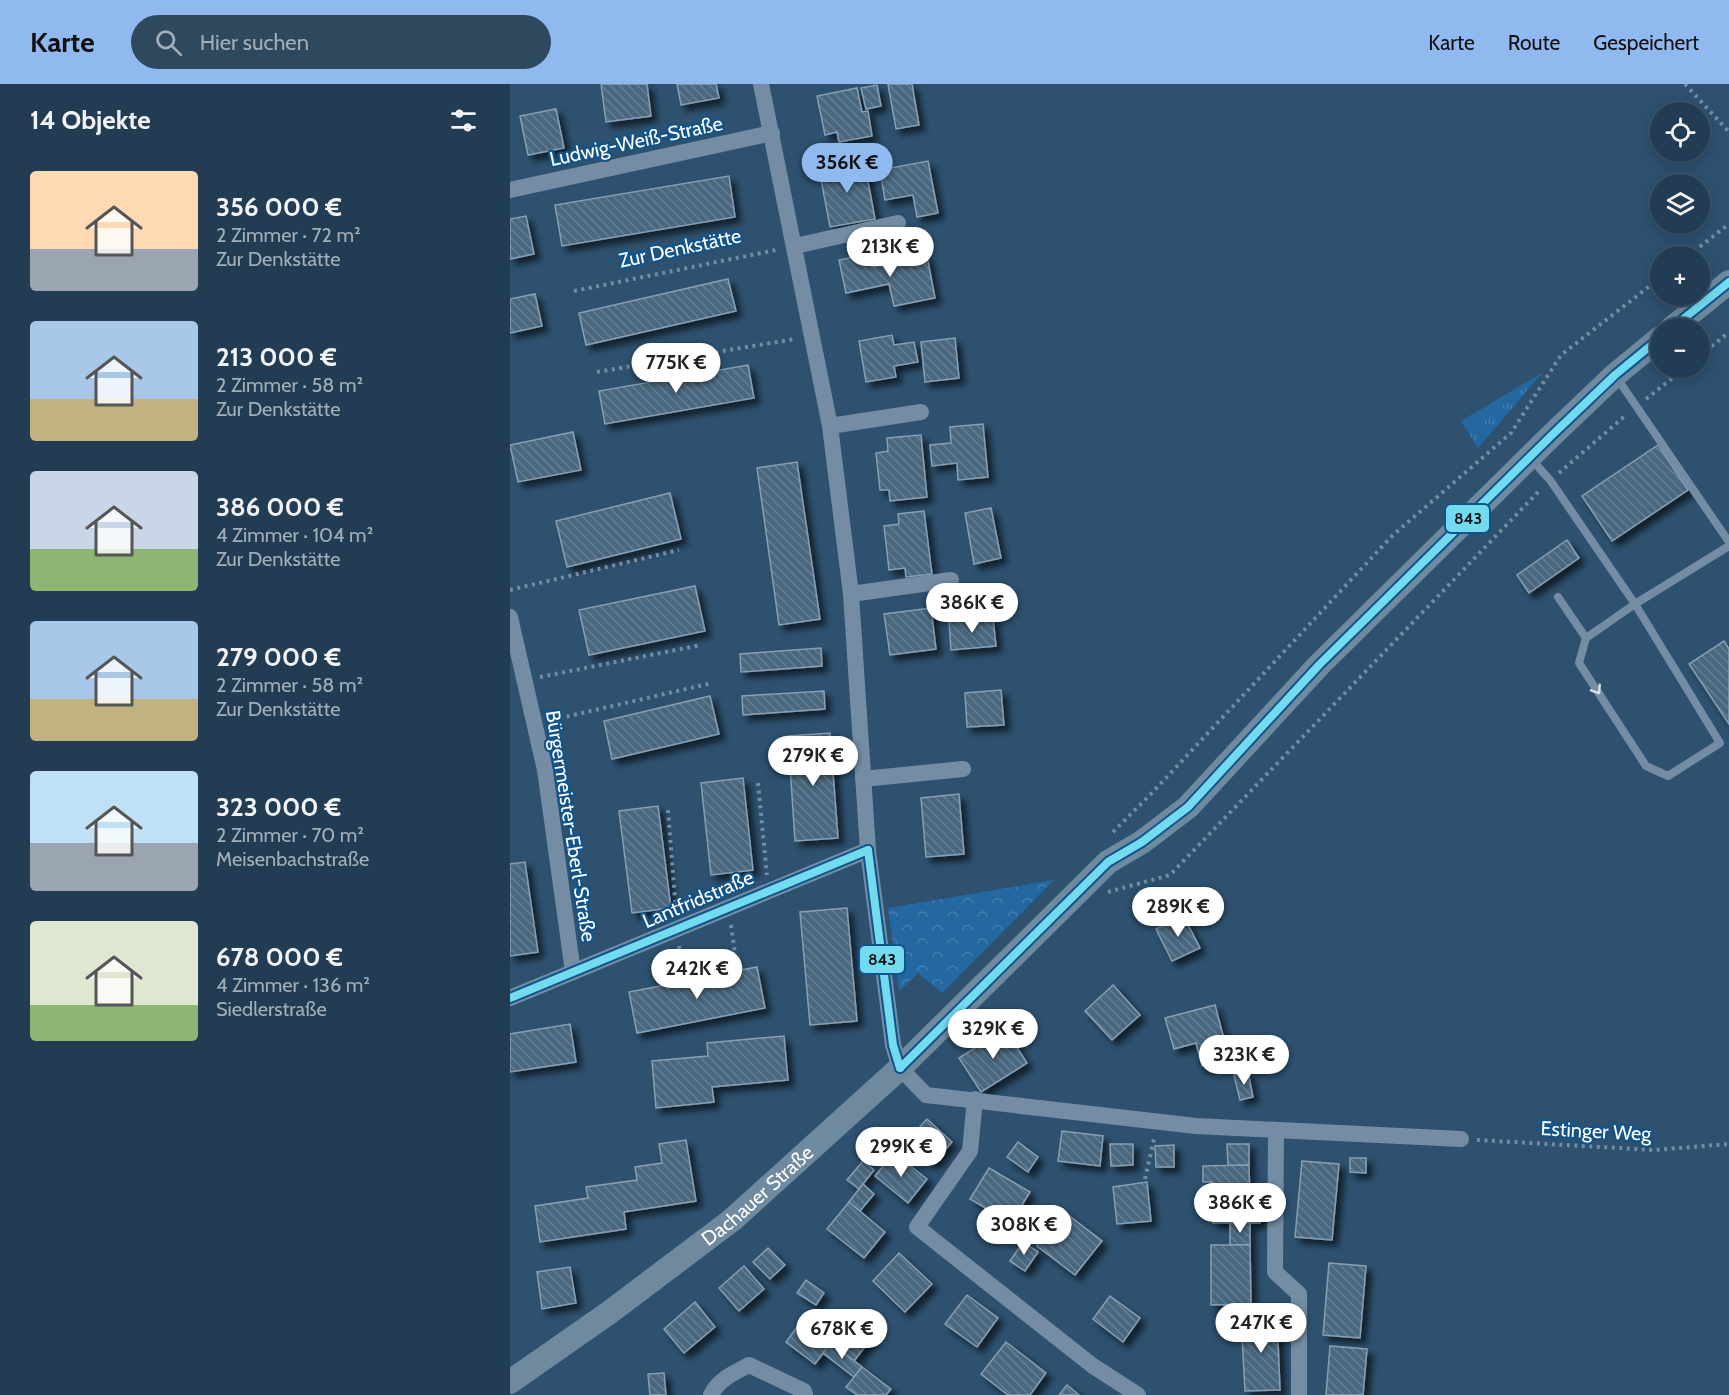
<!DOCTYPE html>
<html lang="de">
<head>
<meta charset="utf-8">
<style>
  body { margin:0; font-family:Cabin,sans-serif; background:#2e485d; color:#f1f3f6; height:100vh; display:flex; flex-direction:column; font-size:22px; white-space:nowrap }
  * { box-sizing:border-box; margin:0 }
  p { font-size:20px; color:#a2aeb8 }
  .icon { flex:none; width:33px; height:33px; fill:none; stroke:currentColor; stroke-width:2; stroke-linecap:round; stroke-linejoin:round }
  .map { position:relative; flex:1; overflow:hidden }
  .drawer { display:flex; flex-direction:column; background:#223d53; width:510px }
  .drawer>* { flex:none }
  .buttons { position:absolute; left:1140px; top:18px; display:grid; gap:12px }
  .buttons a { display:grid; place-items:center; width:60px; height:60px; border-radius:50%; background:#223d53; box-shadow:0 3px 15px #0003,0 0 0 2px #3f566a; font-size:30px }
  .price { position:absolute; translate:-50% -51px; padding:0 14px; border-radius:21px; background:#fff; color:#222; font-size:20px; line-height:39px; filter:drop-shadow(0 2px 3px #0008) }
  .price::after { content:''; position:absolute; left:50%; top:36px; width:18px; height:14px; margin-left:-9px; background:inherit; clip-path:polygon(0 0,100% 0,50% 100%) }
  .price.active { background:#90b9f0; color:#111 }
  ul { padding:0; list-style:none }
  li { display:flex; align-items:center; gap:18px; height:150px; padding:0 30px }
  li span { display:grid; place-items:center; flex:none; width:168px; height:120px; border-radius:6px; color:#555 }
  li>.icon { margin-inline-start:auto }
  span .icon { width:72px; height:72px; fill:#fffc; stroke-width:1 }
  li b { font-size:26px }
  h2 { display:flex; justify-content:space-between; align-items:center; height:72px; padding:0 30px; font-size:26px }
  header { display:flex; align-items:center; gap:36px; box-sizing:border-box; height:84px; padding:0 30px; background:#90b9f0; color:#111 }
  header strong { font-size:28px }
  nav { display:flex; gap:33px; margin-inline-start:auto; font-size:21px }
  .search { width:420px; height:54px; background:#2e485d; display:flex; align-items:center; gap:15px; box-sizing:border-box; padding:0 21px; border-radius:33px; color:#a2aeb8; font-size:22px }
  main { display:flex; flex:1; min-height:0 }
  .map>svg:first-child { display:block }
</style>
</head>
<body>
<header>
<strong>Karte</strong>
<div class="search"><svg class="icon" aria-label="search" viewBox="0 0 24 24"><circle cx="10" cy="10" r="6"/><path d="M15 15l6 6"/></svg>Hier suchen</div>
<nav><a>Karte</a><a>Route</a><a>Gespeichert</a></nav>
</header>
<main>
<section class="drawer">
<h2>14 Objekte<svg class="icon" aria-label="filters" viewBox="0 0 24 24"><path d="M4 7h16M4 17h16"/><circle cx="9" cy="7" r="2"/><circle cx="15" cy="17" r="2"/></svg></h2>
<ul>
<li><span style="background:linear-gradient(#ffd9b3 65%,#9aa5b1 0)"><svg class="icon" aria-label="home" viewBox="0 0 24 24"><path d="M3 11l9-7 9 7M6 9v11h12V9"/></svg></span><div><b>356 000 €</b><p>2 Zimmer · 72 m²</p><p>Zur Denkstätte</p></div></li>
<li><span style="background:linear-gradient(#a9c7e8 65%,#c2b280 0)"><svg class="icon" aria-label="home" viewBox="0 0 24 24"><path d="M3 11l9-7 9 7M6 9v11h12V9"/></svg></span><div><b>213 000 €</b><p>2 Zimmer · 58 m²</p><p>Zur Denkstätte</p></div></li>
<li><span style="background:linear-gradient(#c9d6e8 65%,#8fb573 0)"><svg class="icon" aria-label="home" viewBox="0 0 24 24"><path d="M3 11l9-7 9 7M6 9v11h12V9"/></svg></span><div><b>386 000 €</b><p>4 Zimmer · 104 m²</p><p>Zur Denkstätte</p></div></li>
<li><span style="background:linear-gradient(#a9c7e8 65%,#c2b280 0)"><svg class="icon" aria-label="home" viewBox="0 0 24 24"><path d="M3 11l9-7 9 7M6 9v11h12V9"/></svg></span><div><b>279 000 €</b><p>2 Zimmer · 58 m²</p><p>Zur Denkstätte</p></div></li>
<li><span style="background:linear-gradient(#bfe0f5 60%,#9aa5b1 0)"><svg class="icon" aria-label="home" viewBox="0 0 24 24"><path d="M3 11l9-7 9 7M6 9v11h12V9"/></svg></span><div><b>323 000 €</b><p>2 Zimmer · 70 m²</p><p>Meisenbachstraße</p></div></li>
<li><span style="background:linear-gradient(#dfe7d0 70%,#8fb573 0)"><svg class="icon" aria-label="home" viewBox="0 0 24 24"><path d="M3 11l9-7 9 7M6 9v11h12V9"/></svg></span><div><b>678 000 €</b><p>4 Zimmer · 136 m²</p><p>Siedlerstraße</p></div></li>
</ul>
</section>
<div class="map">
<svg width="1219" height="1311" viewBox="0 0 1219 1311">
  <defs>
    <pattern id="grass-tufts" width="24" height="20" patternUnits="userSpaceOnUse" patternTransform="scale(1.5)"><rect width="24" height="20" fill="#2368a0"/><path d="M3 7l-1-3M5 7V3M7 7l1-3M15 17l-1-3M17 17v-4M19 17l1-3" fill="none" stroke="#447fae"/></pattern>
    <pattern id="forest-crowns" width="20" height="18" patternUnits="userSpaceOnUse" patternTransform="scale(1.5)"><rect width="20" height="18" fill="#2368a0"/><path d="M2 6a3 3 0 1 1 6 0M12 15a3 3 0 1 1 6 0" fill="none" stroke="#447fae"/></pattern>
    <pattern id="building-back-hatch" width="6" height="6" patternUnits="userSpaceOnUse" patternTransform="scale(1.5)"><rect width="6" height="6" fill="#4a677f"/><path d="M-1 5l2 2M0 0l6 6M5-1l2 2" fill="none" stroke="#657e92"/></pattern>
    <filter id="shadow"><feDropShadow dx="5.5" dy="5.5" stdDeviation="3" flood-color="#0009"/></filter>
  </defs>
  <rect width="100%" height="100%" fill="#2d516f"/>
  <polygon fill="url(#grass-tufts)" points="1032,289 968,364 951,337"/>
  <polygon fill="url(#forest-crowns)" points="544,796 432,909 408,889 389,907 378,824"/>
  <g fill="url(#building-back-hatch)" stroke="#889fb2" stroke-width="1.5" filter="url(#shadow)">
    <polygon points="91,0 137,0 141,32 96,38"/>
    <polygon points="167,0 206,0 209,14 171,21"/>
    <polygon points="378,0 402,0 409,41 386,45"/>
    <polygon points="367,1 371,22 356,25 351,4"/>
    <polygon points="347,4 352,28 358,27 362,52 329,58 327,48 315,51 307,12"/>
    <polygon points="46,25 54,64 18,71 10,32"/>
    <polygon points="354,76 365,135 320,143 309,85"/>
    <polygon points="418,77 428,129 407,133 403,111 375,116 370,86"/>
    <polygon points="219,92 225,133 52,162 45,121"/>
    <polygon points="16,132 24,170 0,175 0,135"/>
    <polygon points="359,170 362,183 417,172 425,214 384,222 379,200 336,209 329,176"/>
    <polygon points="218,195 226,227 76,261 69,229"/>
    <polygon points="25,210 32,242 0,249 0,215"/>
    <polygon points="382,251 384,261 404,258 408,278 384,282 386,293 356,298 349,257"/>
    <polygon points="445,254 449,294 415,298 411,258"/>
    <polygon points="238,281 244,314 95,340 89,307"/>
    <polygon points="473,340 478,393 448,396 447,379 422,382 420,361 441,359 440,343"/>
    <polygon points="63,348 71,386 8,398 0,361"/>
    <polygon points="411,351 417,413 380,417 379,406 370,406 366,369 378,367 377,354"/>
    <polygon points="1148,361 1178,406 1102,457 1072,412"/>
    <polygon points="287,378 310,535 269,541 247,384"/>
    <polygon points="160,409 171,455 57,483 46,437"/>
    <polygon points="481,424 491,474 464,480 455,429"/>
    <polygon points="414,427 422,490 396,493 395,484 379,486 374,442 389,440 388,430"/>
    <polygon points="1057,456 1069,474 1019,509 1007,491"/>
    <polygon points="185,502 195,547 79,571 69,526"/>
    <polygon points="421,524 426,565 380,571 374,530"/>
    <polygon points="483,534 486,562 441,566 439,537"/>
    <polygon points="1214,557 1219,565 1219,640 1179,580"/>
    <polygon points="311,564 312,582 231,588 230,570"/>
    <polygon points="491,606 494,641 457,643 455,609"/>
    <polygon points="314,607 315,625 233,631 232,612"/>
    <polygon points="200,612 209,650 102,675 94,637"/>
    <polygon points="320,649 328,754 285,757 278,652"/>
    <polygon points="233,694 243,786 201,791 191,699"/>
    <polygon points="449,710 454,770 416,773 411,714"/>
    <polygon points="148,722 161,824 122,829 109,727"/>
    <polygon points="15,778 28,868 0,872 0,780"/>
    <polygon points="337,824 347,937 300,941 290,828"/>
    <polygon points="673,831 690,864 662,877 646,845"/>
    <polygon points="247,883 255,924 127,949 119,908"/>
    <polygon points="603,901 630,931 602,956 575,927"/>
    <polygon points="705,921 719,974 692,982 686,959 664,965 655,934"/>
    <polygon points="60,940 66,978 0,988 0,950"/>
    <polygon points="495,945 517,979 471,1008 449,974"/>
    <polygon points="274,952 278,996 202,1003 204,1018 146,1024 142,977 198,972 197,959"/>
    <polygon points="738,988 743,1013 730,1016 724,991"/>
    <polygon points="417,1035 442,1058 423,1080 397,1057"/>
    <polygon points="552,1047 593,1052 590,1082 548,1077"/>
    <polygon points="176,1056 186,1117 114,1128 116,1145 30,1158 25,1122 78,1114 76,1103 127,1096 125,1083 152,1079 149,1060"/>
    <polygon points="508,1058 528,1073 518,1088 497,1073"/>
    <polygon points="600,1060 623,1060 623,1081 601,1082"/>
    <polygon points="717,1060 739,1060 739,1081 718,1082"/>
    <polygon points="664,1061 664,1083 646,1083 645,1062"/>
    <polygon points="384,1069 417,1095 398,1119 365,1092"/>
    <polygon points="840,1074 856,1074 856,1089 840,1088"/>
    <polygon points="353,1077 364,1086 349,1105 337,1096"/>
    <polygon points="792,1077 829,1080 822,1156 785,1153"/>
    <polygon points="739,1081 740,1122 750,1122 750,1139 703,1139 702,1098 693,1098 693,1082"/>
    <polygon points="479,1084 520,1108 501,1139 460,1115"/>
    <polygon points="637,1098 641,1137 607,1140 603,1103"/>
    <polygon points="353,1100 364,1110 350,1127 339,1118"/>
    <polygon points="339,1118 375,1148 354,1174 317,1145"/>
    <polygon points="553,1127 592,1157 565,1191 527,1162"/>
    <rect x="720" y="1139" width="20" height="22"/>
    <polygon points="513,1158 528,1168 515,1187 500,1177"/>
    <polygon points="701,1161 740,1161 741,1220 701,1221"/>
    <polygon points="258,1164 275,1181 260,1195 243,1178"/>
    <polygon points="389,1169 422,1200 395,1228 363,1197"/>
    <polygon points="819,1179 856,1182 850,1254 813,1251"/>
    <polygon points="234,1182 254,1205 229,1227 209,1204"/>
    <polygon points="60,1183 66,1219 32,1225 27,1188"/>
    <polygon points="296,1196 314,1209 306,1221 287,1209"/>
    <polygon points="457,1211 488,1234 467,1263 435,1240"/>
    <polygon points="600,1212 630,1234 613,1258 583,1235"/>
    <polygon points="185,1218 205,1243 174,1269 154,1245"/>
    <polygon points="767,1233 770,1306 735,1307 731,1234"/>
    <polygon points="292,1236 321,1259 305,1280 276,1258"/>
    <polygon points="347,1244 361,1255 344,1277 330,1266"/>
    <polygon points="496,1258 536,1289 520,1311 498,1311 471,1290"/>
    <polygon points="321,1259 352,1283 344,1293 313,1269"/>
    <polygon points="820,1262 857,1265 853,1311 816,1311"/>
    <polygon points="352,1283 381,1305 376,1311 347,1311 336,1303"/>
    <polygon points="154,1289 156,1311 140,1311 138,1290"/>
    <polygon points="557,1301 569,1311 549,1311"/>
  </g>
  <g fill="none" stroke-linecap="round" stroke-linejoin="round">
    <g stroke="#748da4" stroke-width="4" stroke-dasharray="3 4.5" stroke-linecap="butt">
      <polyline points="1175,0 1219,48"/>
      <polyline points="1178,172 1219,140"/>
      <polyline points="64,207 266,166"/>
      <polyline points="1190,272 1219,248"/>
      <polyline points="87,288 285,255"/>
      <polyline points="1136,315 1175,284"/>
      <polyline points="1049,389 1116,331"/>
      <polyline points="0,506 169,466"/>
      <polyline points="30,593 191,561"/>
      <polyline points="42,636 202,599"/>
      <polyline points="248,699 257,791"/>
      <polyline points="158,726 166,827"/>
      <polyline points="603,748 641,710 882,452 1001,349 1051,271 1150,194"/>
      <polyline points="598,808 660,791 1030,406"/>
      <polyline points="221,841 225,870"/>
      <polyline points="169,862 171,880"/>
      <polyline points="967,1056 1144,1066 1219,1060"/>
      <polyline points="635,1095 644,1055"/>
    </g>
    <g stroke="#748da4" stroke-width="8">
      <polyline points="1107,294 1219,458"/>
      <polyline points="1021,375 1040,396 1125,520 1210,659 1158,692 1136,682 1069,579 1076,554 1125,520 1219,462"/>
      <polyline points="1048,513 1076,554"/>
    </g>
    <g stroke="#748da4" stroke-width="16">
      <polyline points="251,0 320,342 341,510 358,766 383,961 390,984 416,1011 686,1042 951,1055"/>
      <polyline points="0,106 262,49"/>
      <polyline points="285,162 388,139"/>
      <polyline points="320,342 411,328"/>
      <polyline points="341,510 441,496"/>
      <polyline points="0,533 35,686 63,888"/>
      <polyline points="353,695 453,685"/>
      <polyline points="0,914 358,766"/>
      <polyline points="465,1015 460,1067 407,1143 583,1282 628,1311"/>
      <polyline points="766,1047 765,1188 789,1210 789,1311"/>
      <path d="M201,1311C208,1296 225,1288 239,1281L294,1307L295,1311"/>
    </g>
    <g stroke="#6f8a9f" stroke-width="24">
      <polyline points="1162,244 1219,198"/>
      <path id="s1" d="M0,1298L100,1228L222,1136L390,984L598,778L632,758L678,723L809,581L1041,352L1105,291L1150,254"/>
    </g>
    <g stroke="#12548a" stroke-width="12">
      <g id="bus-1">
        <polyline points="1162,244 1219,198"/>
        <polyline points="358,766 383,961 390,984"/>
        <polyline points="0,914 358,766"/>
        <polyline points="390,984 598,778 632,758 678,723 809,581 1041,352 1105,291 1150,254"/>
      </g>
    </g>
    <use href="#bus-1" stroke="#73dbef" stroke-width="8"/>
  </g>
  <defs><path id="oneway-chevron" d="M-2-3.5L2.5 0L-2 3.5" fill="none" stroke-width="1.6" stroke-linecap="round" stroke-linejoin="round" transform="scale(1.5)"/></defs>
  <use stroke="#dce2e8" href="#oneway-chevron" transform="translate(1087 606) rotate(57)"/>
  <g text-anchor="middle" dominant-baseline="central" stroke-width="4.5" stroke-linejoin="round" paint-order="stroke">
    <g font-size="20" fill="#fff" stroke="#12548a">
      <text transform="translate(126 57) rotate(-12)">Ludwig-Weiß-Straße</text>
      <text transform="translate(170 164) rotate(-12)">Zur Denkstätte</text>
      <text transform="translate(61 742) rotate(81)">Bürgermeister-Eberl-Straße</text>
      <text transform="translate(188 815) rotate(-23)">Lantfridstraße</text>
      <text transform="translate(1086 1047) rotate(3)">Estinger Weg</text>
      <text stroke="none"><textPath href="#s1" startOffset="310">Dachauer Straße</textPath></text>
    </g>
  </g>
  <g stroke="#12548a" stroke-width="2">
    <rect x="935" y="420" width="45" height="29" rx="6" fill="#73dbef"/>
    <rect x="349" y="861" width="46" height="29" rx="6" fill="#73dbef"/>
  </g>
  <g font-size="16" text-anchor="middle" font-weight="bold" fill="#111">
    <text x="958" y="440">843</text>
    <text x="372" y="881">843</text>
  </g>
</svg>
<div class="buttons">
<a><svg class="icon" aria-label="locate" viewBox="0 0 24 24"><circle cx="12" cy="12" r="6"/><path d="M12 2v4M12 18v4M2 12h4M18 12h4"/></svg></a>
<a><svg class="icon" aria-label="layers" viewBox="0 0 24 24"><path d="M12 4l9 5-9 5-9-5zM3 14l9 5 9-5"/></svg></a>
<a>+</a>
<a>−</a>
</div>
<b class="price active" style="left:337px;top:110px">356K €</b>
<b class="price" style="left:380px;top:194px">213K €</b>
<b class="price" style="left:166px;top:310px">775K €</b>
<b class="price" style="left:462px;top:550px">386K €</b>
<b class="price" style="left:303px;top:703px">279K €</b>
<b class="price" style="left:668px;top:854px">289K €</b>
<b class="price" style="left:187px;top:916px">242K €</b>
<b class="price" style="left:483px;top:976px">329K €</b>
<b class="price" style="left:734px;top:1002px">323K €</b>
<b class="price" style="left:391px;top:1094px">299K €</b>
<b class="price" style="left:730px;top:1150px">386K €</b>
<b class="price" style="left:514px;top:1172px">308K €</b>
<b class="price" style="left:751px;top:1270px">247K €</b>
<b class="price" style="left:332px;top:1276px">678K €</b>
</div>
</main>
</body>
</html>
